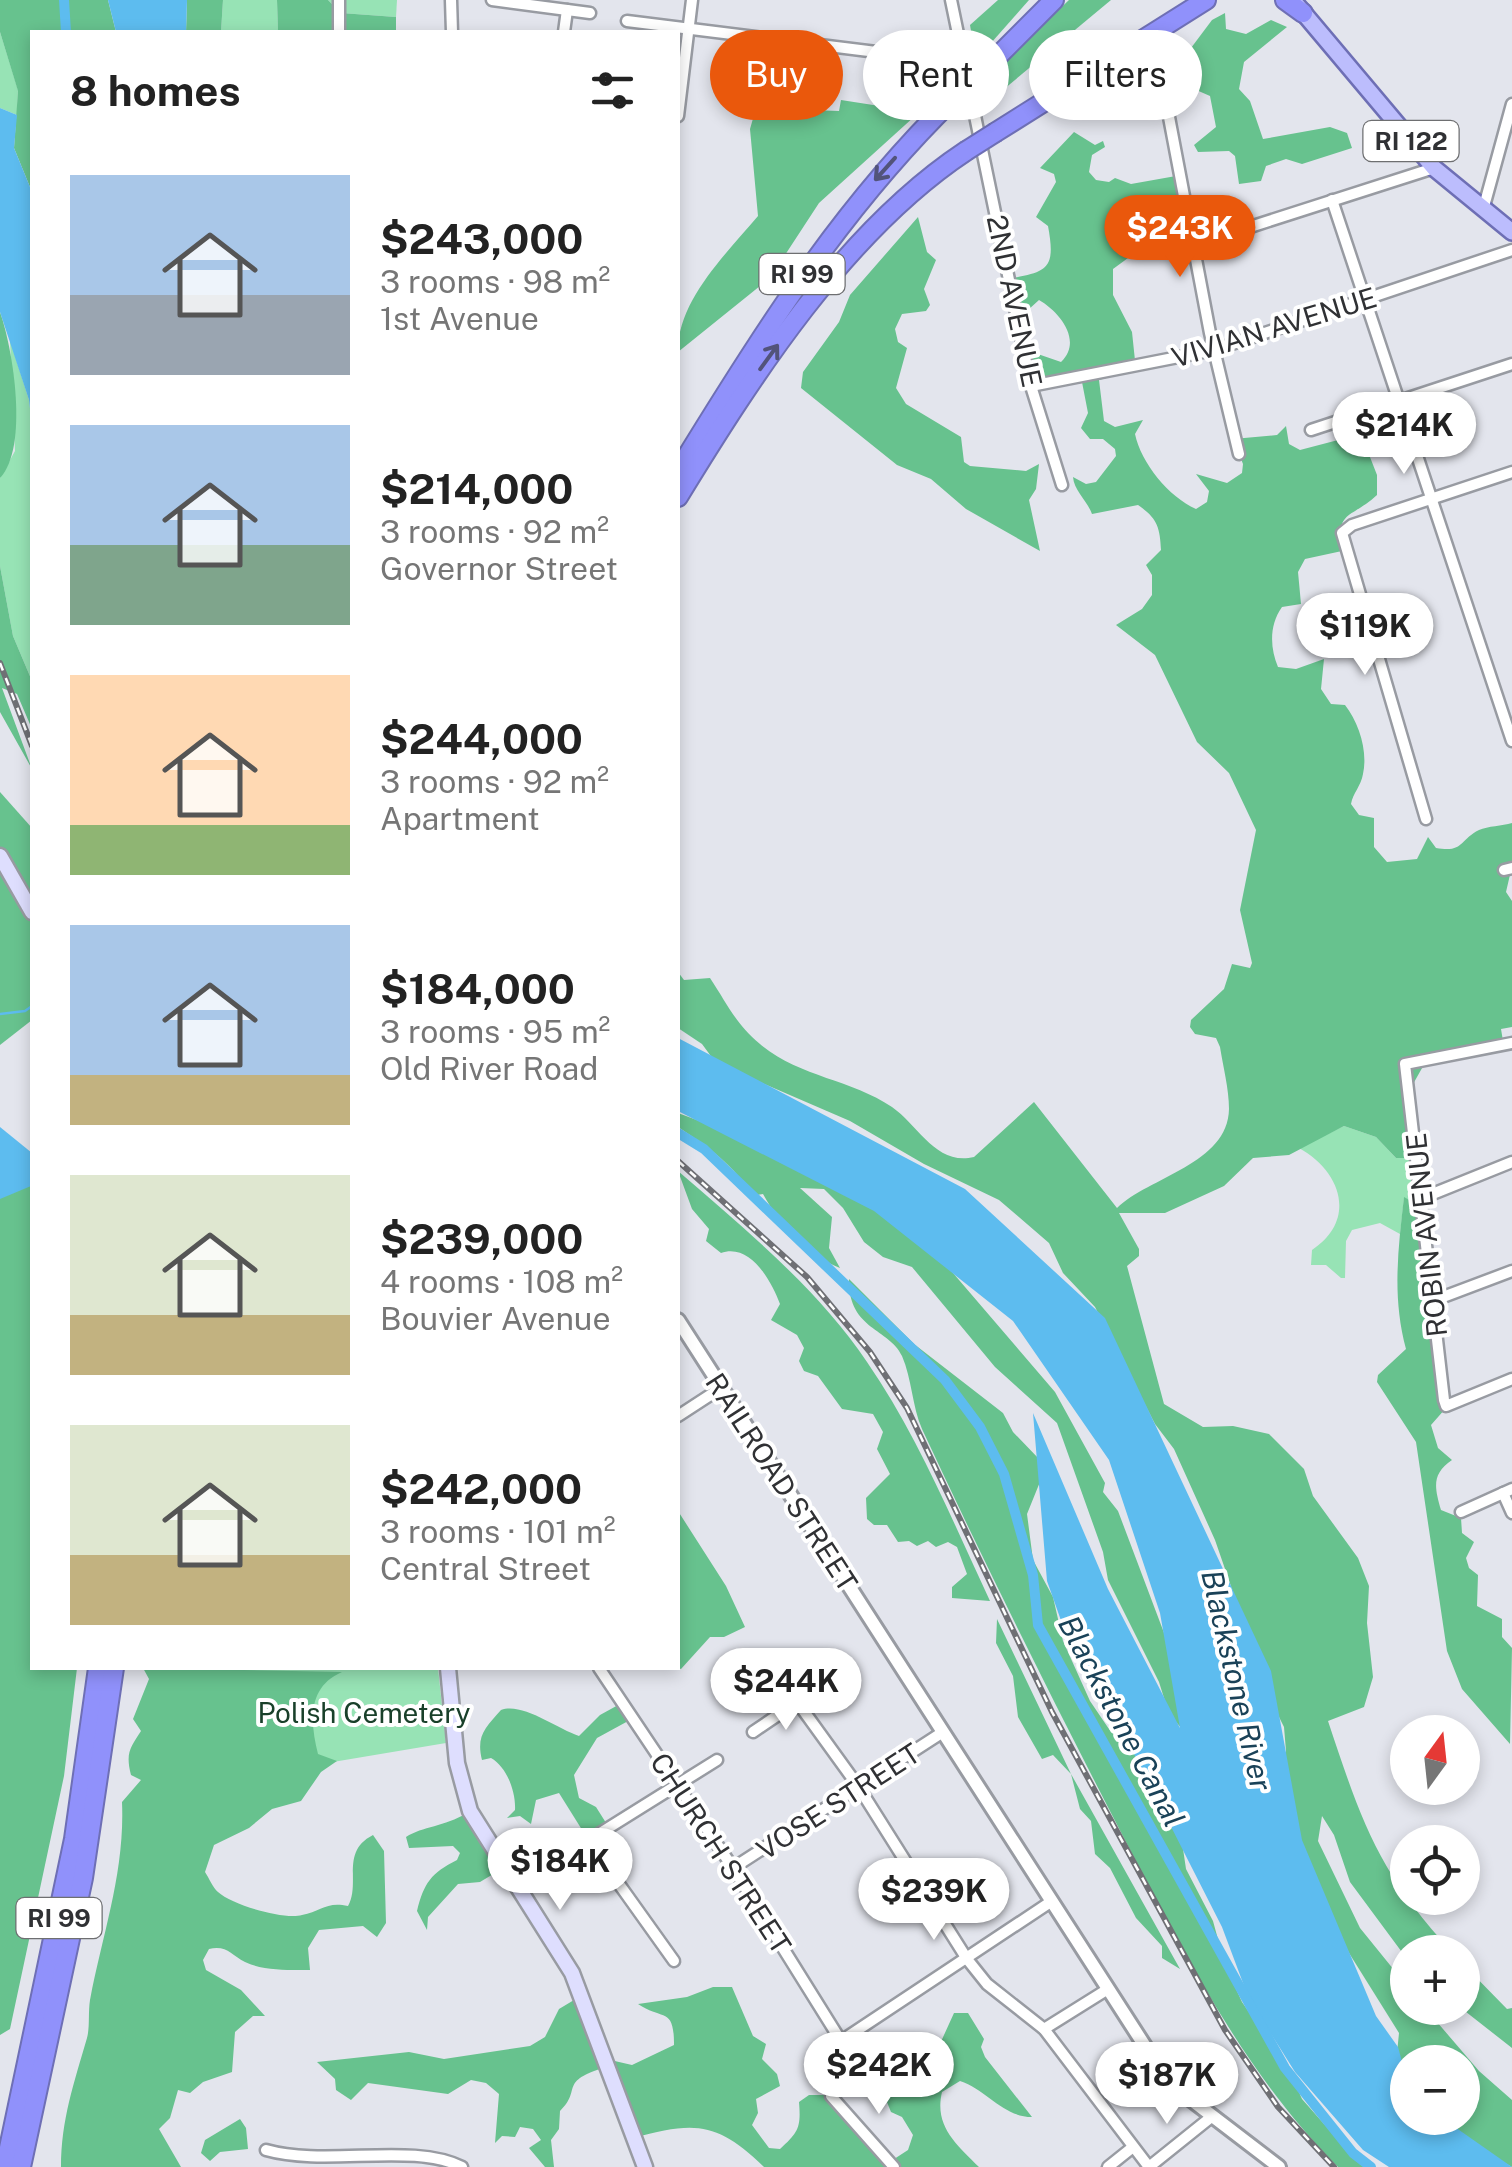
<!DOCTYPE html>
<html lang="en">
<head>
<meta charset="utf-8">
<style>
  body { margin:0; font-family:"Public Sans",sans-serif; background:#f2f2f2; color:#222; height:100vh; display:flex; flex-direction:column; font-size:38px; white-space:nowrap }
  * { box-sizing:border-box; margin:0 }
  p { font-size:32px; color:#767676 }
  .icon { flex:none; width:55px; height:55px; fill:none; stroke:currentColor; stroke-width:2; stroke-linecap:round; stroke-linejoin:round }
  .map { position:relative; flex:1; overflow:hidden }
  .panel { position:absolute; left:30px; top:30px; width:650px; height:1640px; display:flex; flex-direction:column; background:#fff; border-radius:0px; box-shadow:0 5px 15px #0003 }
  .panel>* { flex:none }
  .guide { position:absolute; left:710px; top:30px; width:650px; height:90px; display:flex; gap:20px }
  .needle { width:65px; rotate:15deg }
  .tools { position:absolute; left:1390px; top:1715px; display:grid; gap:20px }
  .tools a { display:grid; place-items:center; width:90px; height:90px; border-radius:50%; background:#fff; box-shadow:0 5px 15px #0003; font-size:50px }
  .price { position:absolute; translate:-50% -85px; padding:0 22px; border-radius:35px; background:#fff; color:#222; font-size:32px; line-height:65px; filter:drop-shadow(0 2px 5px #0008) }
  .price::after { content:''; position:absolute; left:50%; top:60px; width:30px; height:22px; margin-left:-15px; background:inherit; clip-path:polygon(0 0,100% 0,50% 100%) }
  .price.current { background:#ea580c; color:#fff }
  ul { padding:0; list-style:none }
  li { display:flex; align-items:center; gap:30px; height:250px; padding:0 40px }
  li span { display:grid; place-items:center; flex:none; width:280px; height:200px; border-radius:0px; color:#555 }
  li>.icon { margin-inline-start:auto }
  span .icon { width:120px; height:120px; fill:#fffc; stroke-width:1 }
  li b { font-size:42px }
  h2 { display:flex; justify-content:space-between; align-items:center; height:120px; padding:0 40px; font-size:42px }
  .tag { padding:0 35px; border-radius:45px; background:#fff; box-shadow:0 5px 15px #0003; font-size:35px; line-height:90px }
  .tag.current { background:#ea580c; color:#fff }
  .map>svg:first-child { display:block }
</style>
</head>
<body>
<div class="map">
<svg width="1512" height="2167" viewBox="0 0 1512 2167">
  <rect width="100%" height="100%" fill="#e3e5ed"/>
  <g fill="#97e3b5">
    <polygon points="223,0 277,0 278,32 221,32"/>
    <polygon points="328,0 397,0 396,17 341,13"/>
    <polygon points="0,32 18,90 17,115 0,108"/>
    <polygon points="10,340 29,400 32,426 32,681 13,636 0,566 0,478 15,451"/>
    <path d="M1344,1126L1376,1137L1396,1158H1418L1422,1205L1404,1198L1400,1234L1380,1223L1352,1230L1346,1241L1345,1278H1341L1326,1265H1311L1312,1250C1357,1220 1342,1172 1299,1148Z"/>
    <polygon points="233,1668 438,1668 446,1743 249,1776"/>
  </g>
  <g fill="#67c28e" fill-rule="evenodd">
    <polygon points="0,0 108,0 116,32 32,32 32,192 14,148 18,91 0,32"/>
    <polygon points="187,0 223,0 221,32 186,32"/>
    <polygon points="277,0 328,0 341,13 396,17 396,32 278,32"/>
    <polygon points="998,0 1029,0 976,60 970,25"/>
    <polygon points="1069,0 1111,0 986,104 982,83"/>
    <polygon points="1225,13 1226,29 1246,34 1271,20 1287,27 1244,62 1239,89 1250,101 1263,139 1330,127 1347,133 1352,148 1302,164 1286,159 1266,166 1261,181 1239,184 1235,156 1229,151 1198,152 1194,145 1216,127 1210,96 1194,89 1159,96 1149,76 1165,57 1188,52 1212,20"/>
    <path d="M923,67L958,77L819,203L770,278L678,352C677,301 726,254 758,216L750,129L756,108L839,111L841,100L886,107Z"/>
    <path d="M1074,132L1095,145L1103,141L1105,147L1092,155L1089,172L1096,180L1109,182L1115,178L1131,184L1176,176L1185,230L1151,241L1144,259L1128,258L1113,269V295L1132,332L1136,370L1099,380L1104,421L1115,427L1143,420L1135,434C1141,463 1169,497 1196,509L1207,502L1209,491L1196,474L1227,483L1242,473L1243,464L1233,439L1277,435L1286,426L1289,444L1300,450L1361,434L1377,475V495C1351,519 1335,510 1342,551L1305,559L1298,572L1301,604L1282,607C1269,625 1270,648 1278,667L1296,669L1324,659L1321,689L1331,704L1345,705C1359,723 1368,751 1363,774C1361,786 1353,793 1351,804L1359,815L1374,818V847L1387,862L1417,859L1428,837L1436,848C1464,853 1459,840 1479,830C1488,826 1502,826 1512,823V866L1506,892L1512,901V1027L1501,1029L1503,1041L1426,1061L1408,1093L1418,1158H1396L1376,1137L1344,1126L1289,1155L1253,1158L1224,1186L1165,1213H1119L1139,1249V1256L1127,1266L1164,1404L1203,1427L1233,1426L1269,1434L1304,1469L1313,1496L1358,1558L1369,1586L1367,1623L1373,1677L1364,1707L1328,1721C1362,1823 1378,1872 1452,1952H1408L1407,1959L1350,1882L1334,1835L1322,1816L1318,1841L1360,1928L1407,1986L1408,2008H1425L1479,2071L1512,2100V2167L1423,2118H1462V2062H1408L1407,2103L1394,2083L1399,2033L1349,1953L1308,1869L1279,1781L1286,1751L1284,1727L1270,1699L1215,1540L1174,1449L1155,1424L1095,1307L1063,1273L1049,1243L999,1200L924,1164L850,1121L716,1063L702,1044L678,1028V972L684,980L710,978C728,1005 735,1023 760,1044C799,1077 851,1079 892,1107C919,1126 936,1166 974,1157L1034,1102L1117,1208C1149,1177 1228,1164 1229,1109C1229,1089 1223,1066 1220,1047L1216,1038L1195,1034L1190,1027L1191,1020L1224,989L1232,964L1250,968L1252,963L1240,910L1256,830L1229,773L1197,742L1155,655L1116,625L1142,609L1152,595V575L1146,565L1161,550C1160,527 1157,518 1138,505L1092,514C1087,500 1074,491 1073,477L1086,484L1096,482L1116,456L1115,449L1103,439H1090L1081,428L1088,413L1082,382L1036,390L1007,279C1048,272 1056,269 1048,226L1036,217L1056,182L1054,174L1040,168ZM1039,300C1060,312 1083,341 1061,362L1032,352L1026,332L1028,310Z"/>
    <polygon points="918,217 927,252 936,260 924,289 930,305 926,311 902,314 895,329 898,342 907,348 896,388 906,404 961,437 964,462 970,466 1026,471 1039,464 1036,489 1029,500 1040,551 966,509 931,479 897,465 801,388 803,372 839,322 850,295"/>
    <path d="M0,312C13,349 29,447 0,478Z"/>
    <polygon points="0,566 13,636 32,681 32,729 17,694 2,688 32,769 0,712"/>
    <polygon points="0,792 32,828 32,1020 0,1045"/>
    <path d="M678,1113L810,1162L929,1245L1055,1392L1105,1483L1103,1492L1118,1511L1175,1662L1183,1730L1169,1714L1159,1682L1108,1580L1103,1552L1057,1423L995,1367L912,1267L883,1257L864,1242L843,1208L824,1189L800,1188L832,1217L829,1248L840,1268C806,1255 780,1225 763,1194L751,1196C738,1167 704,1144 678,1127Z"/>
    <polygon points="32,1163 32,1668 77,1668 64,1776 10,2029 0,2035 0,1188"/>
    <path d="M678,1171C744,1228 818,1289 867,1362C918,1436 952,1520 990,1601L952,1598V1587L967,1574L957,1547L948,1542L936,1547L928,1541L917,1546L909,1541L898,1542L887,1525H874L867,1519L866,1498L890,1474L877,1449L883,1432L873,1414L842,1409L818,1376L804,1371L799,1361L804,1348L797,1335L771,1320L780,1304C771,1280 750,1243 721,1253L706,1241L709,1229L692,1209Z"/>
    <path d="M1404,1197L1420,1206L1439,1390L1453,1400L1431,1425L1438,1448L1452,1460C1432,1474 1434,1486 1441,1510L1461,1518L1462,1533L1474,1542L1466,1558L1469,1568L1478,1575L1477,1606L1502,1619V1637L1512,1648L1510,1744L1462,1689L1447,1651L1416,1442L1377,1382L1378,1375L1406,1349C1392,1297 1398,1250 1404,1197Z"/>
    <path d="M849,1279L914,1344L1003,1413L1013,1432L1040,1460L1044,1472L1027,1514L1033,1560L1053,1597L1063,1641L1090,1701L1111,1732L1146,1761L1148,1786L1182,1842L1186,1869L1213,1921L1225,1965L1242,2002L1289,2070L1302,2099L1339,2141L1373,2167H1338C1245,2074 1188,1960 1127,1844C1056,1707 987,1569 922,1429C912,1406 912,1379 902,1356C889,1328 848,1330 849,1279Z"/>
    <polygon points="678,1511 726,1586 745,1627 724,1637 710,1637 681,1669 677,1668"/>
    <polygon points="997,1619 1071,1774 1180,1969 1162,1958 1162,1946 1136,1918 1110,1868 1095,1854 1091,1821 1080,1809 1071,1774 1053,1755 1042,1759 1018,1717 1013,1676 996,1643"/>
    <path d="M143,1668L342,1672C307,1687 310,1722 318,1754L337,1761L321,1772L301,1801L272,1809L249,1828L214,1845L205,1872C209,1878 213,1888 218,1892C232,1905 284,1920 302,1915C321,1911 327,1901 348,1906C361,1882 340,1852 373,1835L384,1851L386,1923L377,1937L363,1926L319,1930L308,1948L310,1970C290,1970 264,1971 245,1962C231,1955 227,1945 209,1949L203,1960L206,1970L241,1990L265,2016H253L235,2032L232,2072L203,2082L190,2093L178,2090L170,2118L159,2129L181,2167H61C61,2120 74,2083 87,2038C90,2027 88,2013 90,2000C103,1932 125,1872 122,1802L141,1780L131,1775C125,1752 131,1747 141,1731L133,1719L149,1679Z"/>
    <path d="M620,1704L630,1720L597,1738L574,1775L579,1798L596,1807L608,1826L589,1841L559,1793L536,1800L531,1824L520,1816L507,1818L515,1810C516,1792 507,1767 491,1758L482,1760C476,1736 485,1728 501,1710C522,1702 556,1728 579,1736L600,1715Z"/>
    <path d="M467,1813L500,1870L480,1882L458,1884L428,1917L427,1930L417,1911C424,1883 431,1873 457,1860L460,1853L453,1846L409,1848L406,1837C423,1826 444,1827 467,1813Z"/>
    <polygon points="1463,1964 1507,2009 1512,2008 1512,2048 1461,2008"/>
    <path d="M713,1987H732L753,2036L766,2044L762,2059L777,2074L780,2086L756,2099L758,2113L752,2125L769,2148L780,2149C799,2132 801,2127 799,2102L809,2095H825L888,2163L908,2150L913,2135L902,2117L891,2112L880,2085L902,2090L911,2079L924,2085L946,2071L949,2062L939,2046L954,2013H968L984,2039L981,2047L985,2057L1032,2117C1003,2117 987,2090 960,2081L942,2092C934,2126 956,2144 979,2167H764C717,2122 696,2121 633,2138L606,2067C557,2082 583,2089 560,2111L559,2129L551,2140L554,2167H545L529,2148L541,2140L533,2129L520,2127L515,2137L502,2136L495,2143L499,2094L486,2083L471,2080L448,2094L368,2083L351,2100L336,2090L335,2079L317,2062L409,2052L444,2059L530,2046L545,2037L559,2009L579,1997L606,2059L632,2065L674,2045C674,2006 663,2021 638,2004L687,1997Z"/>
    <polygon points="240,2119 246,2128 248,2149 220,2152 210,2161 201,2153 205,2140"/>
  </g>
  <g fill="#5dbcef">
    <polygon points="108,0 187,0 186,32 116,32"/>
    <polygon points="0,108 17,115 14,148 32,192 32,426 29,400 0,312"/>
    <polygon points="678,1038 965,1189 1105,1318 1271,1671 1302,1840 1376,2016 1398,2047 1407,2080 1408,2118 1442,2118 1512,2167 1389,2167 1363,2150 1295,2072 1249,1999 1222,1927 1130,1746 1075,1660 1047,1581 1033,1413 1108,1589 1180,1728 1160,1613 1109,1460 1013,1321 874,1211 678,1111"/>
    <polygon points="0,1127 32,1153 31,1186 0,1199"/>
  </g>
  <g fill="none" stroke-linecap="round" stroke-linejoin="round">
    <polyline stroke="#5dbcef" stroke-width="2.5" points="0,1014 25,1011 32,1006"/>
    <g stroke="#5dbcef" stroke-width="10">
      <polyline points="64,0 66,32"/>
      <polyline points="678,1133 704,1149 945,1380 980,1427 1004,1474 1033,1575 1038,1625 1285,2068 1353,2153 1371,2167"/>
    </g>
    <g stroke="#989ba2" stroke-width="15">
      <g id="minor">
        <polyline points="339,0 339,32"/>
        <polyline points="451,0 452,32"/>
        <polyline points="492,0 590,13"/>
        <polyline points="951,0 1031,386 1062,485"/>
        <polyline points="627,21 965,63"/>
        <polyline points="564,32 567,10"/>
        <polyline points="1165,96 1210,333 1239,454"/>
        <polyline points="678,116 692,0"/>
        <polyline points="1332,200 1512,741"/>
        <polyline points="1483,210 1512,104"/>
        <polyline points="1247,228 1434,168"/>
        <polyline points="1031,386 1214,350 1512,250"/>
        <polyline points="1311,430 1512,364"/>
        <polyline points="1426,819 1342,533 1352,525 1512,472"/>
        <polyline points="1504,870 1512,868"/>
        <polyline points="1512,1043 1405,1064 1444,1400 1446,1406 1512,1379"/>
        <polyline points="1420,1199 1512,1162"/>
        <polyline points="1435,1300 1512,1271"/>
        <polyline points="678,1416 721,1388"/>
        <polyline points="1503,1493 1512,1513"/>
        <polyline points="1461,1512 1512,1489"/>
        <polyline points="599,1668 733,1868 841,2041 1052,1901"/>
        <polyline points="777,1674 858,1786 967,1959 987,1984 1044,2029 1149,2167 1210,2118"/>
        <polyline points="753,1732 797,1702"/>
        <polyline points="589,1842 674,1961"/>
        <polyline points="733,1868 943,1732"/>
        <polyline points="517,1885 717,1760"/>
        <polyline points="1044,2029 1108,1989"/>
        <polyline points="831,2096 894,2167"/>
        <path d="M266,2150C326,2167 413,2142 462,2167"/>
        <polyline points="1108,2167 1133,2147"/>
      </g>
    </g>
    <g stroke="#989ba2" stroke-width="18">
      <polyline id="tertiary" points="678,1320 1168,2082 1279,2167"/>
    </g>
    <g stroke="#989ba2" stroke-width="19">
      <g id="secondary">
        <polyline points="0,856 32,912"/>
        <polyline points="448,1668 457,1763 470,1811 572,1973 645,2167"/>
      </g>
    </g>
    <g stroke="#6e6fb5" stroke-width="20">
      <polyline id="primary" points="1296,4 1434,168 1512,232"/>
    </g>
    <g stroke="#6e6fb5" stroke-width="22">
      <g id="motorway">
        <polyline points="1285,0 1303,13"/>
        <polyline points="982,72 1054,0"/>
        <polyline points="996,132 1206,0"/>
        <path d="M678,471C760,337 840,209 953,99"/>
        <path d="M678,497C752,376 845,231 966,151"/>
        <polyline points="5,2167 74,1839 98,1668"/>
        <polyline points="21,2167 83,1878 114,1668"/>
      </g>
    </g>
    <use href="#minor" stroke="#fff" stroke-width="10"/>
    <use href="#tertiary" stroke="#fff" stroke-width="12"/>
    <use href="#secondary" stroke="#dedefe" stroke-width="14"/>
    <use href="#primary" stroke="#bcbdfd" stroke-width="15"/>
    <use href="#motorway" stroke="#9091fb" stroke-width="18"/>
    <g stroke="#6f7075" stroke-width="6">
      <g id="rail">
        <polyline points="0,663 32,746"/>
        <polyline points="678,1161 807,1277 870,1352 907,1408 1052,1712 1225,2030 1278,2107 1334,2167"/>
      </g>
    </g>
    <use href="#rail" stroke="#fff" stroke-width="2.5" stroke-dasharray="8" stroke-linecap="butt"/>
    <g stroke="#6e6fb5" stroke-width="22" stroke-linecap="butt">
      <g id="motorway-bridge">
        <polyline points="953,99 982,72"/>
        <polyline points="966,151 996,132"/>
      </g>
    </g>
    <use href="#motorway-bridge" stroke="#9091fb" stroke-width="18"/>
  </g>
  <defs><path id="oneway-shaft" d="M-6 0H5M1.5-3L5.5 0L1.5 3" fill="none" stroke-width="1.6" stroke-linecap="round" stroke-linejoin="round" transform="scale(2.5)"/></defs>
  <g stroke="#52537a">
    <use href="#oneway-shaft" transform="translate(885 169) rotate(132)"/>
    <use href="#oneway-shaft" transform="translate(769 357) rotate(-54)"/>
  </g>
  <g text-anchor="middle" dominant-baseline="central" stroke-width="8" stroke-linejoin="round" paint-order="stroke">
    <g fill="#fff" stroke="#6e6f71" stroke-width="2.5">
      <rect x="1363.5" y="121" width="95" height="40" rx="8"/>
      <rect x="759.5" y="254" width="85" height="40" rx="8"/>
      <rect x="16.5" y="1898" width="85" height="40" rx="8"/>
    </g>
    <g font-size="25" font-weight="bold" fill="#303134">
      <text x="1411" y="141">RI 122</text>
      <text x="802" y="274">RI 99</text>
      <text x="59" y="1918">RI 99</text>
    </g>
    <g font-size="28" fill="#303134" stroke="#fff">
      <text transform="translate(1015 301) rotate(78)">2ND AVENUE</text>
      <text transform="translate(1274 327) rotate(-17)">VIVIAN AVENUE</text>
      <text transform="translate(1426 1235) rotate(-96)">ROBIN AVENUE</text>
      <text transform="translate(782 1482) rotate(57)">RAILROAD STREET</text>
      <text transform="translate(838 1801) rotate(-33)">VOSE STREET</text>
      <text transform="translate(721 1853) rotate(57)">CHURCH STREET</text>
    </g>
    <g font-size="28" fill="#19402a" stroke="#fff">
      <text x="364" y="1712">Polish Cemetery</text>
    </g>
    <g font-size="30" font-style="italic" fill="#1a4258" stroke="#fff">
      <text transform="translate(1237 1680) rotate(77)">Blackstone River</text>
      <text transform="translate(1122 1721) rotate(62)">Blackstone Canal</text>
    </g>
  </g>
</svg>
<div class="tools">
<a><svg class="needle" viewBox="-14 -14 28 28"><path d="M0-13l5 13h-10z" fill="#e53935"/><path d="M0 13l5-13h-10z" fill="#767676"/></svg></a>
<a><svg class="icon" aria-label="locate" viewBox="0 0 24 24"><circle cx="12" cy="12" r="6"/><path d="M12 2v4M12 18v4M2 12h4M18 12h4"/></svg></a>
<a>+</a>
<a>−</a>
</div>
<b class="price current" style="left:1180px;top:280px">$243K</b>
<b class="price" style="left:1404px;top:477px">$214K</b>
<b class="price" style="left:1365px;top:678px">$119K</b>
<b class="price" style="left:786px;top:1733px">$244K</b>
<b class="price" style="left:560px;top:1913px">$184K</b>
<b class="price" style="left:934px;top:1943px">$239K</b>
<b class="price" style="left:879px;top:2117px">$242K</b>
<b class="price" style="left:1167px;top:2127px">$187K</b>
<div class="guide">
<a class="tag current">Buy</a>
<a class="tag">Rent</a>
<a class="tag">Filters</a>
</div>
<section class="panel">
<h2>8 homes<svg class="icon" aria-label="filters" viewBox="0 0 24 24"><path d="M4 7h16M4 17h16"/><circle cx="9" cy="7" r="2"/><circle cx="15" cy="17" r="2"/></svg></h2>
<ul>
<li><span style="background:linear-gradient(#a9c7e8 60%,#9aa5b1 0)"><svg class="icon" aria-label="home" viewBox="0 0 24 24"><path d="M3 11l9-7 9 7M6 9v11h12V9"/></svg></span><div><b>$243,000</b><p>3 rooms · 98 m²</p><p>1st Avenue</p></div></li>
<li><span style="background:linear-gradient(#a9c7e8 60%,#7fa58c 0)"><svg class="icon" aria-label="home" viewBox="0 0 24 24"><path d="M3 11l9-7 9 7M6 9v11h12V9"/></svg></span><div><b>$214,000</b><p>3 rooms · 92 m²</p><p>Governor Street</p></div></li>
<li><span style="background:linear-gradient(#ffd9b3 75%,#8fb573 0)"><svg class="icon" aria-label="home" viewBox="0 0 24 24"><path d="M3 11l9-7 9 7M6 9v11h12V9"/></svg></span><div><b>$244,000</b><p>3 rooms · 92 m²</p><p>Apartment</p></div></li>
<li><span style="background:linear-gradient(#a9c7e8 75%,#c2b280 0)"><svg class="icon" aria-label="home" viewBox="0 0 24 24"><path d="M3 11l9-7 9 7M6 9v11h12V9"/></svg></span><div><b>$184,000</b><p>3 rooms · 95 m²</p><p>Old River Road</p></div></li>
<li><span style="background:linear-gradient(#dfe7d0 70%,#c2b280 0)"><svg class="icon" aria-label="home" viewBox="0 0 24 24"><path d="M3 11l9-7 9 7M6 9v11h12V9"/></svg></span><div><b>$239,000</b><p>4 rooms · 108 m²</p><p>Bouvier Avenue</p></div></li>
<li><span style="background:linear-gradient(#dfe7d0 65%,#c2b280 0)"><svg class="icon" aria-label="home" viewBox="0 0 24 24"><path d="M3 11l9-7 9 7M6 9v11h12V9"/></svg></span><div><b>$242,000</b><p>3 rooms · 101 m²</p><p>Central Street</p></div></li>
</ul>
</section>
</div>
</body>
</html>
